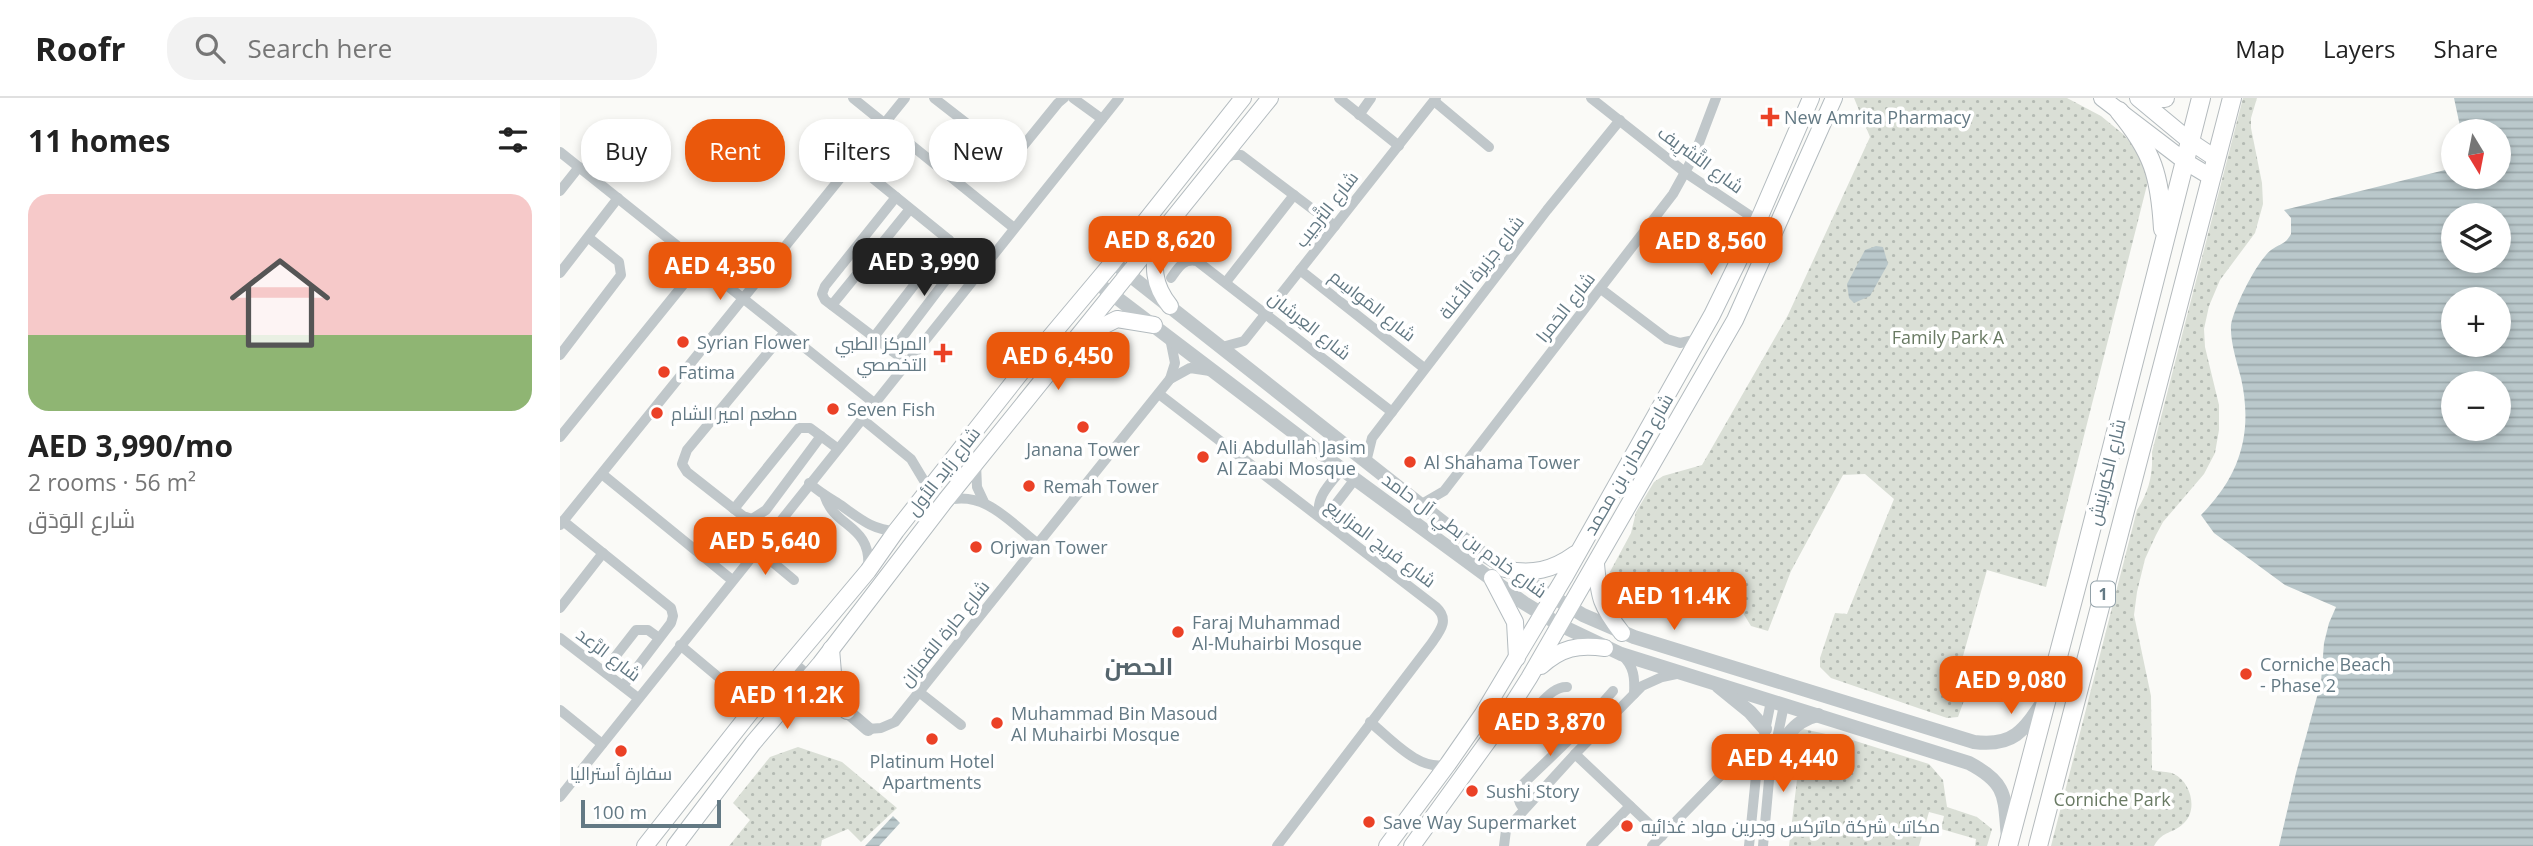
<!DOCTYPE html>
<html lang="en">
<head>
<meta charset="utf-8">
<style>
  body { margin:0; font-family:"Open Sans",Cairo,sans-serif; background:#f2f2f2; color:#222; height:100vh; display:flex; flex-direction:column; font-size:26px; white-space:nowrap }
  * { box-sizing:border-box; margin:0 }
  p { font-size:23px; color:#767676 }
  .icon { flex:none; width:38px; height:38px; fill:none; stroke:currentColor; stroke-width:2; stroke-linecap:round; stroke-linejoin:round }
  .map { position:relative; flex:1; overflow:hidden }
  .drawer { display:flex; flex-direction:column; background:#fff; width:560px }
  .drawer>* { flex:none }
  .banner { position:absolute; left:21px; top:21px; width:665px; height:63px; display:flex; gap:14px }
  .needle { width:46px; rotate:170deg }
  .controls { position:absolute; left:1881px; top:21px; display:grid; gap:14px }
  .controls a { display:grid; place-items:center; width:70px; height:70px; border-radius:50%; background:#fff; box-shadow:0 4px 10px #0003; font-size:35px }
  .scale { position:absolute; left:21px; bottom:18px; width:140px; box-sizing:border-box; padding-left:7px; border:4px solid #637984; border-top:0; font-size:19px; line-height:24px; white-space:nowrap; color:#637984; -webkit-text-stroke:5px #fff; paint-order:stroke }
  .price { position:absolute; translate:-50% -60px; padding:0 16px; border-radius:14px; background:#ea580c; color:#fff; font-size:23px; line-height:46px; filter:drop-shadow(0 2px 4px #0008) }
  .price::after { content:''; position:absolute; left:50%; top:42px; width:21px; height:16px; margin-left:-10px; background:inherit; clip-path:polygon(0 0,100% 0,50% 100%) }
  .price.active { background:#222; color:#fff }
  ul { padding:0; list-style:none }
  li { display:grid; align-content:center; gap:14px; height:371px; padding:0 28px }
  li span { display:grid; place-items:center; height:217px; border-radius:21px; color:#555 }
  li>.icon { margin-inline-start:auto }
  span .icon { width:126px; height:126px; fill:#fffc; stroke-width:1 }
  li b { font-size:30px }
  h2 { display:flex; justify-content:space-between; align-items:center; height:84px; padding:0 28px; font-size:30px }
  .tag { padding:0 24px; border-radius:28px; background:#fff; box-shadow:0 4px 10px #0003; font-size:24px; line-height:63px }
  .tag.active { background:#ea580c; color:#fff }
  header { display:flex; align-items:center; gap:42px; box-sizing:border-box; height:98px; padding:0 35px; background:#fff; border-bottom:2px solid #e0e0e0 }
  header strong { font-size:33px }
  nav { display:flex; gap:38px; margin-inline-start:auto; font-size:24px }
  .search { width:490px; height:63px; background:#f2f2f2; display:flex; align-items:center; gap:18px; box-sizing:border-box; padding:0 24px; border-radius:28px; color:#767676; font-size:26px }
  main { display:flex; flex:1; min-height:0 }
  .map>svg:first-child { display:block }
</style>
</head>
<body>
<header>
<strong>Roofr</strong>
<div class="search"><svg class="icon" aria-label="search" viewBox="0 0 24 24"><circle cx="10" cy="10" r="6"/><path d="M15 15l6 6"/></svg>Search here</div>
<nav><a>Map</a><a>Layers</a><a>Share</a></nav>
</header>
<main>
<section class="drawer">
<h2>11 homes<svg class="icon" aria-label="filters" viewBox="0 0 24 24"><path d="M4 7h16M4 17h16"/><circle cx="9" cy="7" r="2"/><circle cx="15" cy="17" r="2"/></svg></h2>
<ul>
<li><span style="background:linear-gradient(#f6c9c9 65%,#8fb573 0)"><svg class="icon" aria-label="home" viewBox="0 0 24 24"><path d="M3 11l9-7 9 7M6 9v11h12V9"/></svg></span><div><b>AED 3,990/mo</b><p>2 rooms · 56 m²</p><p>شارع الوَدَق</p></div></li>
</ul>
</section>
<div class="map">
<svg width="1973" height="748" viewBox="0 0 1973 748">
  <defs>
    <pattern id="park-dots" width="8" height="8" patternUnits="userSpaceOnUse" patternTransform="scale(1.75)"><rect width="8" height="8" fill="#dadfd6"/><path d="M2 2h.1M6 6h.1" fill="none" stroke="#b4bab3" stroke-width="1.8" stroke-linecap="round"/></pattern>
    <pattern id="water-rules" width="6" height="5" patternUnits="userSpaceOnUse" patternTransform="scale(1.75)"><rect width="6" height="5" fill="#bac8cb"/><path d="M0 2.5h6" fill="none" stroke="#9ba7aa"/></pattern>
  </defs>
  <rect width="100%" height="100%" fill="#fafaf7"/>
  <g fill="url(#park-dots)">
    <path d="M1294,0H1507L1541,18L1563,36L1576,51L1589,79L1486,489L1427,472L1398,576L1410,586L1398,619L1387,620L1271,580L1260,569V560L1275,515L1287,516L1334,401L1305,376L1283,377L1231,473L1208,533L1191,528L1183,515C1157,509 1130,498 1104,504L1098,516C1068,518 1052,515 1045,483L1071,435L1076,414L1094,384L1103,378L1142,367L1228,217L1310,39Z"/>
    <path d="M1683,0H1697L1691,20V30L1702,85L1703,106L1695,135L1660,182L1649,208L1644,231L1645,249L1659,307V332L1655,355L1644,376L1603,424L1596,437L1585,461L1577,494L1574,517L1591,598L1592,672C1598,674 1608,673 1614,676C1631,684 1638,712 1624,725C1612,737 1604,731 1594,748H1491L1577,412C1589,393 1593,377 1592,354Z"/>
    <polygon points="1243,631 1289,641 1369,666 1383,682 1387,709 1417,719 1432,731 1427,748 1415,748 1416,741 1381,731 1384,718 1369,714 1359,748 1229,748 1240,657 1225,654 1232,641"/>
    <polygon points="238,649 282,664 337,710 301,744 288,731 262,742 261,748 169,748 190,722 173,705 210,659"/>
  </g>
  <g fill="url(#water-rules)" fill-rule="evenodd">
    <path d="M1894,0H1973V748H1719L1736,675L1761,584L1764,545L1769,525L1776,509L1725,487L1654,435L1641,417C1681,377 1693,334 1681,280C1677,265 1670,243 1671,227C1674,209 1697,163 1711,152C1719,146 1726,146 1731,136V120L1724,112L1893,70L1894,79H1939V33H1901ZM1894,117H1939V163H1894ZM1939,201V247H1894V201ZM1939,285V331H1894V285Z"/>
    <polygon points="1316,148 1323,149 1328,166 1310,198 1294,205 1289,200 1287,186 1305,152"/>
    <polygon points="333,718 340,725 319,748 305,748"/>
  </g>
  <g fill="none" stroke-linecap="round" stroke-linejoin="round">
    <g stroke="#b3bbbf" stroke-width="18">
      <g id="secondary">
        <polyline points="1542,0 1626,64 1651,79"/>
        <polyline points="1578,0 1631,44 1655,60"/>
        <path d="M599,142C592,168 593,187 610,208"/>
        <polyline points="525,237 557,221 594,227"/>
        <path d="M1036,466C1039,500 1041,508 1062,535"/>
        <path d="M945,471C972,477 993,472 1015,456"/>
        <polyline points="932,480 955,524 957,560"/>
        <polyline points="271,551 274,587 287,613"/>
        <path d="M981,568C1001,550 1018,546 1045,550"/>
        <polyline points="85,748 208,592 308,473 336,433 470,263 553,164 683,0"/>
        <polyline points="115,748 193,645 260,566 385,403 710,0"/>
        <polyline points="827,748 888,666 922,617 1004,480 1152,217 1198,123 1251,0"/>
        <polyline points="852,748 936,632 969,580 1175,222 1274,0"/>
      </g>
    </g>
    <g stroke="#b4babd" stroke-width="20">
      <g id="trunk">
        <polyline points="1599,0 1605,0"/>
        <path d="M1559,13C1593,54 1600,78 1603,131"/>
        <polyline points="1448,748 1520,475 1641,0"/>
        <polyline points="1478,748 1672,0"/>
      </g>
    </g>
    <g stroke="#c0c7ca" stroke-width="10">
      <polyline points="293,0 454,130"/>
      <polyline points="374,0 446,56 459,53 498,5 504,0"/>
      <polyline points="513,0 542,21"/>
      <polyline points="779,0 839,48"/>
      <polyline points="1031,0 1126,75 1198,123"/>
      <polyline points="874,3 929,49"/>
      <polyline points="799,17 811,0"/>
      <polyline points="0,54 314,305"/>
      <polyline points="661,63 672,57 681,57 775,128"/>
      <polyline points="294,65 389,142 400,155 398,166 332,253"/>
      <polyline points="0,93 19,69"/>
      <polyline points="336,99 265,188 262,196 265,202 348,265"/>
      <polyline points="740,172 864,270"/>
      <polyline points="0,175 58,100"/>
      <path d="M611,180C618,170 623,160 637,163L832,314"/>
      <polyline points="666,184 734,97"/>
      <polyline points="1041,191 1107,241 1120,245 1139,241"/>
      <polyline points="272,207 350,111"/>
      <polyline points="225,234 127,352 122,366 127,374 183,418 192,421 206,412 261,338"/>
      <polyline points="314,239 389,142"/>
      <polyline points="610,240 615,265 610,281"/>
      <polyline points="662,249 684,243 876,0"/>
      <polyline points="0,257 61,177 59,164 29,140"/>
      <path d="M599,296L876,509C890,522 880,533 871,546L717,748"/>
      <polyline points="301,320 351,361 369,391"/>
      <polyline points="0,339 140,166"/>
      <polyline points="806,364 812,340 987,112 1060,22"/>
      <polyline points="416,366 417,389 424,404"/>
      <path d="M782,371C772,384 754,400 760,417L772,411L795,381"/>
      <polyline points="42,376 172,482"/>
      <path d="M249,385C258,393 266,398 276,404C297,418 310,432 336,433"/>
      <path d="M265,399C275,430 312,427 308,470"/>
      <path d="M385,403C424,391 450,424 478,446"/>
      <polyline points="860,407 884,393 1113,96 1134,58 1156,0"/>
      <polyline points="174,411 239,330 250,330 277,350"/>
      <polyline points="3,423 111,510 113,518 111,525 63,588"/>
      <polyline points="0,427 345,0"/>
      <polyline points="197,451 234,482"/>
      <polyline points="0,510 43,455"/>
      <polyline points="0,540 78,600"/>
      <polyline points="120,547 163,583"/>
      <path d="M1062,557C1074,568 1075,580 1074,596"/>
      <polyline points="44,573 76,532 88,532 99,540"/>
      <polyline points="359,594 401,627"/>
      <polyline points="0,612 42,646"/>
      <path d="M810,624C831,641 860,675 888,666"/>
      <polyline points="308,631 321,630 335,624 610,281 630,270 650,273"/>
      <path d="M936,632C974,628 984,588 1007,589"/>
      <polyline points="1214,655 1224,607"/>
      <polyline points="1015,656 1102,738"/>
      <polyline points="0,699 559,0"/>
      <path d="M964,711C956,702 958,697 963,686L1016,635L1053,593"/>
      <polyline points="944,748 946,732 1015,656 1082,588 1102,579 1121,575"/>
      <polyline points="1031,748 1070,708"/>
      <polyline points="1092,748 1170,668 1202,651"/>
      <polyline points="1189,748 1196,678 1211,603"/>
      <polyline points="1203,748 1210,671"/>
    </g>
    <g stroke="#c0c7ca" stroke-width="14">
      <path d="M553,164L927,459L1023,517L1074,539L1414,644C1453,649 1464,633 1484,602"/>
      <path d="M536,184L795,381L964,505L1000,527L1061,556L1409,665C1449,686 1444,700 1448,740"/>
      <polyline points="231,565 308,631"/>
      <polyline points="1158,588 1190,614 1205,631"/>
      <path d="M1209,677C1220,651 1227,624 1258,617"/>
    </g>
    <use href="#secondary" stroke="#fff" stroke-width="16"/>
    <use href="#trunk" stroke="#fff" stroke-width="18"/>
  </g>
  <g fill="#eb4126" stroke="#fff" stroke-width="2.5">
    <path d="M1206.5 8.5h7v7h7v7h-7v7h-7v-7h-7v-7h7z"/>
    <circle cx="123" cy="244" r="7"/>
    <path d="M379.5 244.5h7v7h7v7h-7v7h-7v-7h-7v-7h7z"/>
    <circle cx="104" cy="274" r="7"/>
    <circle cx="273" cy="311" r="7"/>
    <circle cx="97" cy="315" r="7"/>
    <circle cx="523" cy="329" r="7"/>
    <circle cx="643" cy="359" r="7"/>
    <circle cx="850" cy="364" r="7"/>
    <circle cx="469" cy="388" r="7"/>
    <circle cx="416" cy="449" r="7"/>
    <circle cx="618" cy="534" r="7"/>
    <circle cx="1686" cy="576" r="7"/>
    <circle cx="437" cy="625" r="7"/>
    <circle cx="372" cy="641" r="7"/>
    <circle cx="61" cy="653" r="7"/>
    <circle cx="912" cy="693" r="7"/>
    <circle cx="809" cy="724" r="7"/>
    <circle cx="1067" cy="728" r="7"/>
  </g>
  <g text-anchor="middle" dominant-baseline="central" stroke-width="7" stroke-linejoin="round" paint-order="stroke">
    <rect fill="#fff" stroke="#92a1a9" stroke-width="2" x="1531" y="483.5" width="24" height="25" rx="5"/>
    <g font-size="16" font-weight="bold" fill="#637984">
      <text x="1543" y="496">1</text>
    </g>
    <g font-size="18" fill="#637984" stroke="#fff" text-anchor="start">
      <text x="1224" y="19">New Amrita Pharmacy</text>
      <text x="137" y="244">Syrian Flower</text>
      <text x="367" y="245" text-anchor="end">المركز الطبي<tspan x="367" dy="21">التخصصي</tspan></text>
      <text x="118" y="274">Fatima</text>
      <text x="287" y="311">Seven Fish</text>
      <text x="111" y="315">مطعم امير الشام</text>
      <text x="657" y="349">Ali Abdullah Jasim<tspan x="657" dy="21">Al Zaabi Mosque</tspan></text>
      <text x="523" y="351" text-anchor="middle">Janana Tower</text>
      <text x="864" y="364">Al Shahama Tower</text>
      <text x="483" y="388">Remah Tower</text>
      <text x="430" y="449">Orjwan Tower</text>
      <text x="632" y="524">Faraj Muhammad<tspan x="632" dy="21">Al-Muhairbi Mosque</tspan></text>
      <text x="1700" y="566">Corniche Beach<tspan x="1700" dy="21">- Phase 2</tspan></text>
      <text x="451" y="615">Muhammad Bin Masoud<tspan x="451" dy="21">Al Muhairbi Mosque</tspan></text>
      <text x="372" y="663" text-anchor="middle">Platinum Hotel<tspan x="372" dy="21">Apartments</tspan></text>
      <text x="61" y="675" text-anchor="middle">سفارة أستراليا</text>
      <text x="926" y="693">Sushi Story</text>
      <text x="823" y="724">Save Way Supermarket</text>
      <text x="1081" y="728">مكاتب شركة ماتركس وجرين مواد غذائيه</text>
    </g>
    <g font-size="18" fill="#637984" stroke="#fff">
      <text transform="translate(1141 61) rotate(36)">شارع التَّشرِيف</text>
      <text transform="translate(766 111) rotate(-52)">شارع التَّرحِيب</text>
      <text transform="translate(921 169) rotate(-52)">شارع جزيرة الأغلة</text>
      <text transform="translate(813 207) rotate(38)">شارع المَواسِم</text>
      <text transform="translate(1005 209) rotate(-52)">شارع الحَمرا</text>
      <text transform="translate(750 227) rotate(38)">شارع العِرشان</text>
      <text transform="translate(1068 366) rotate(-60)">شارع حمدان بن محمد</text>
      <text transform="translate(383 373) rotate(-52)">شارع زايد الأول</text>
      <text transform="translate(1546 374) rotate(-76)">شارع الكورنيش</text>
      <text transform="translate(905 437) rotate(36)">شارع خادم بن بطي آل حامد</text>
      <text transform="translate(821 445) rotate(37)">شارع فريج المزاريع</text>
      <text transform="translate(384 535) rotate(-51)">شارع حارة القمزان</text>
      <text transform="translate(49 556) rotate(37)">شارع الرَّعد</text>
    </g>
    <g font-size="18" fill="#697a63" stroke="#fff">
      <text x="1388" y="239">Family Park A</text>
      <text x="1552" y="701">Corniche Park</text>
    </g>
    <g font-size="24" font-weight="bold" fill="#56666e" stroke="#fff">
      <text x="579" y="567">الحصن</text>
    </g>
  </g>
</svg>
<div class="controls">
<a><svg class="needle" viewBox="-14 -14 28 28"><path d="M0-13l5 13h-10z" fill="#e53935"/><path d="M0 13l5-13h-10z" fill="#767676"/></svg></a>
<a><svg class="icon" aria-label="layers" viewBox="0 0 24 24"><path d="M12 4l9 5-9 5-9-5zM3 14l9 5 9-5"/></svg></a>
<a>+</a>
<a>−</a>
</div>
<div class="scale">100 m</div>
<b class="price" style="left:600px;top:178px">AED 8,620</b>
<b class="price" style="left:1151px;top:179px">AED 8,560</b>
<b class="price active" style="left:364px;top:200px">AED 3,990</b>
<b class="price" style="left:160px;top:204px">AED 4,350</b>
<b class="price" style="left:498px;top:294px">AED 6,450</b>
<b class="price" style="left:205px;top:479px">AED 5,640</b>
<b class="price" style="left:1114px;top:534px">AED 11.4K</b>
<b class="price" style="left:1451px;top:618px">AED 9,080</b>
<b class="price" style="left:227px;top:633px">AED 11.2K</b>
<b class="price" style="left:990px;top:660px">AED 3,870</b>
<b class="price" style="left:1223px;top:696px">AED 4,440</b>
<div class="banner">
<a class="tag">Buy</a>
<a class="tag active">Rent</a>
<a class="tag">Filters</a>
<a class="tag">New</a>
</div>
</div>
</main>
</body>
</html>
